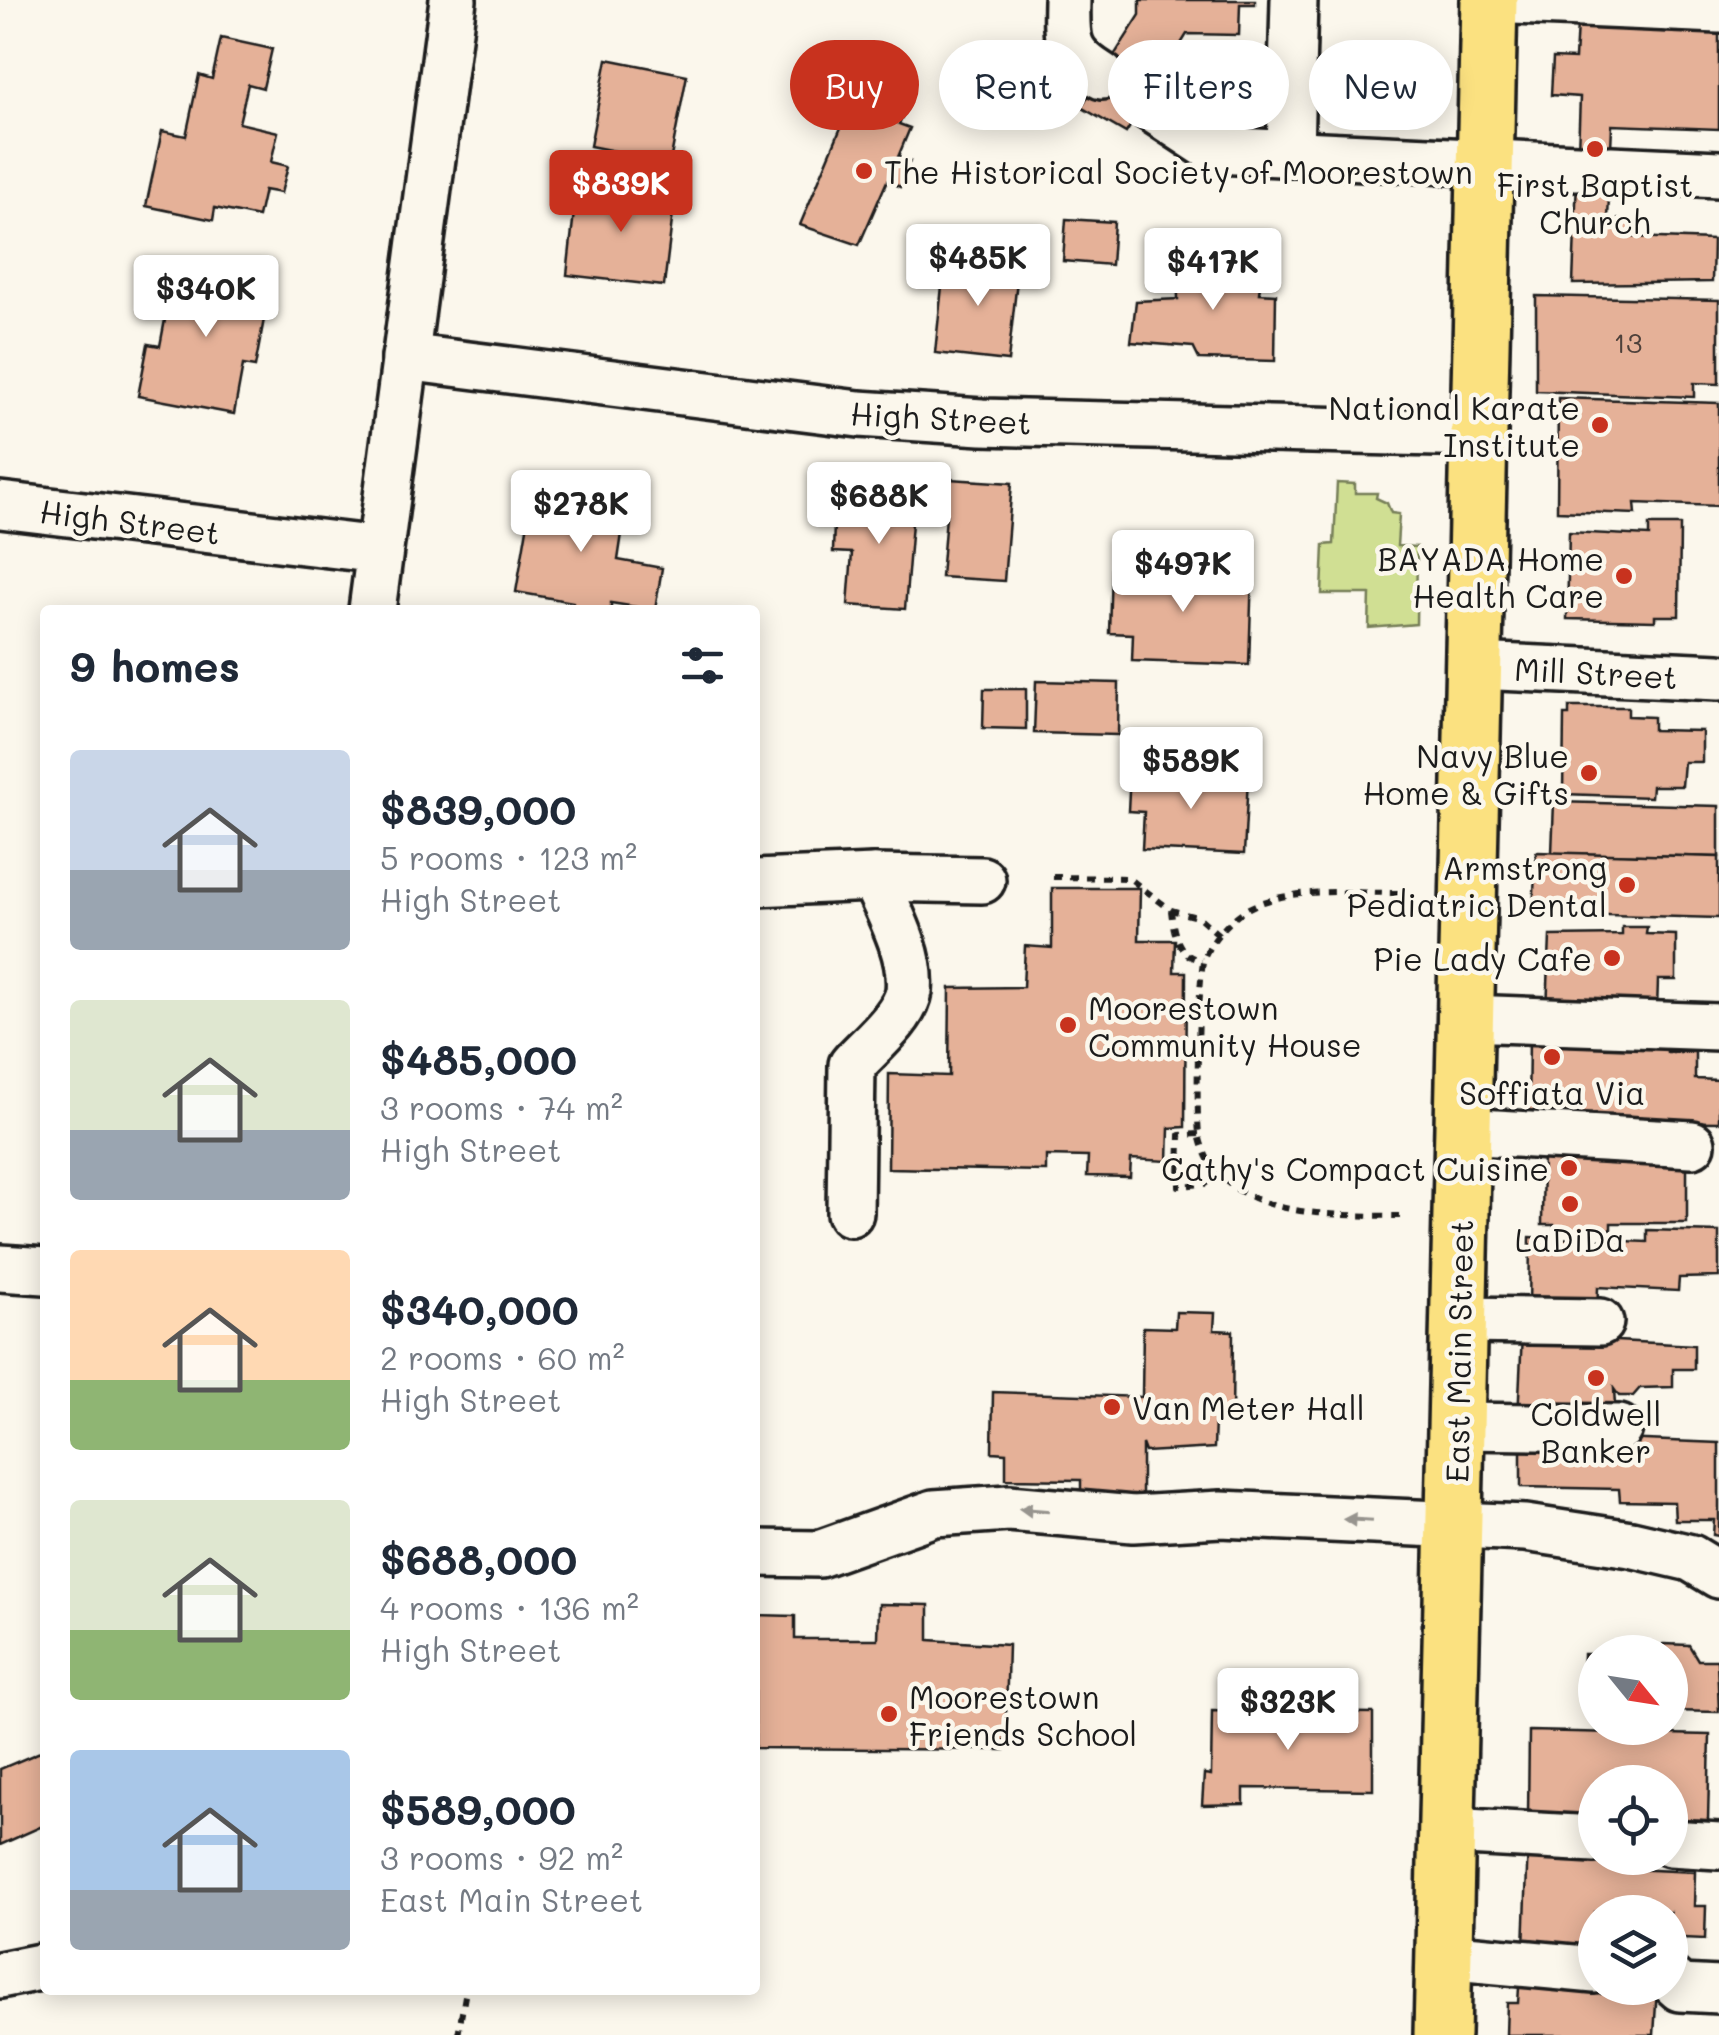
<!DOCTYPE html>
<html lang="en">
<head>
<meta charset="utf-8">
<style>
  body { margin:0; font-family:Mali,sans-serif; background:#f2f2f3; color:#1f2937; height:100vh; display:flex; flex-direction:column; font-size:38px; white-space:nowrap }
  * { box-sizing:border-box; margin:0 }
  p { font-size:32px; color:#747a83 }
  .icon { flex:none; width:55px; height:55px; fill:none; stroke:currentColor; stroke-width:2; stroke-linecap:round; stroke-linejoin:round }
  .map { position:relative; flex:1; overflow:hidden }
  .drawer { position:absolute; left:40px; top:605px; width:720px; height:1390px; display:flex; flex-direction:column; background:#fff; border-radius:10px; box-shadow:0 5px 25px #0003 }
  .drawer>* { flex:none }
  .top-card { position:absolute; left:790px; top:40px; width:778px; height:90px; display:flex; gap:20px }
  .needle { width:65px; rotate:120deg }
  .tools { position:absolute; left:1578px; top:1635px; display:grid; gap:20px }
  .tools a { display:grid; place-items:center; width:110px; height:110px; border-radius:50%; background:#fff; box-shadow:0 5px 25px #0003; font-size:50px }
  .price { position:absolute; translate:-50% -85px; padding:0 22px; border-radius:10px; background:#fff; color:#222; font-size:32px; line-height:65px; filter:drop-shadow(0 2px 5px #0008) }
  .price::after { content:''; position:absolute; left:50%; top:60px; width:30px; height:22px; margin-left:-15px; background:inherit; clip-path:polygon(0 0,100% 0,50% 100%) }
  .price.active { background:#c8321e; color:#fff }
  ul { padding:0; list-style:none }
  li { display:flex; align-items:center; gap:30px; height:250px; padding:0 30px }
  li span { display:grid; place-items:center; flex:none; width:280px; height:200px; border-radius:10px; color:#555 }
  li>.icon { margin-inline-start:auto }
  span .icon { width:120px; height:120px; fill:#fffc; stroke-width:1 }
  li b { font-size:42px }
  h2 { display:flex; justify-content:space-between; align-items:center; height:120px; padding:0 30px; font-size:42px }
  .chip { padding:0 35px; border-radius:45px; background:#fff; box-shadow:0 5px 25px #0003; font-size:35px; line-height:90px }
  .chip.active { background:#c8321e; color:#fff }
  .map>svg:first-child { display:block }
</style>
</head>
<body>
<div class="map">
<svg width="1719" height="2035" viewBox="0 0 1719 2035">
  <rect width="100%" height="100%" fill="#fbf7ec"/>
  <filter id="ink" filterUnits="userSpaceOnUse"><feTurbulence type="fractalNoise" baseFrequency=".01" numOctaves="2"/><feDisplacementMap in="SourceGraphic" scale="20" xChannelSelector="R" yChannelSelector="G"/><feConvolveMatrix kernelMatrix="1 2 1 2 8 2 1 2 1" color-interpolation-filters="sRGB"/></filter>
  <g filter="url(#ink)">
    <polygon fill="#d0df93" stroke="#767e58" stroke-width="2.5" points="1337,483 1355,484 1355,493 1377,493 1376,498 1387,503 1391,513 1399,514 1397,546 1417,547 1416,624 1369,628 1370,594 1322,594 1324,545 1334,544"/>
    <g fill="#e5b198" stroke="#1c1c1c" stroke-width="2.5">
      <polygon points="1140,0 1255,0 1255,4 1240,4 1239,35 1187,34 1126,133 1081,107 1140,15"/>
      <polygon points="1577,24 1719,32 1719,129 1612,125 1608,219 1633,220 1632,237 1713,240 1712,282 1573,284 1580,97 1551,95 1553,58 1575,59"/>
      <polygon points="221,38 272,49 263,88 248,84 239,123 278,132 271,162 288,166 281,193 264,190 258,217 215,208 213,220 146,206 162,131 186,136 199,75 212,79"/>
      <polygon points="607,59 687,75 670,162 590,146"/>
      <polygon points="880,91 909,101 899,124 910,128 898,157 910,161 900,187 887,181 859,245 800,225 853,99 872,107"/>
      <polygon points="577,185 675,196 664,286 567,275"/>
      <polygon points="1066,219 1114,222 1111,265 1063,261"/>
      <polygon points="968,256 1019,262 1008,361 935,353 944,267 967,270"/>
      <polygon points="1177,259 1263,263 1259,293 1276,294 1275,361 1199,359 1193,347 1131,342 1136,301 1178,299"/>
      <polygon points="191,261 250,272 246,294 268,298 255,367 243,365 234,414 138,396 148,344 160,346 172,283 187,286"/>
      <polygon points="1536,296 1719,300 1719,384 1694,383 1694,397 1536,391"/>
      <polygon points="1558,398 1719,403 1719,506 1635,503 1636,514 1557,511"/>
      <polygon points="949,479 1012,483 1004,581 941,577"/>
      <polygon points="535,481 584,490 581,506 625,514 618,560 662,568 655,610 611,603 611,610 572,610 573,602 516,592"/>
      <polygon points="884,484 915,486 905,609 848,605 852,553 833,552 834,523 850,524 853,496 883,498"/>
      <polygon points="1649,525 1680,525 1679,616 1655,616 1655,621 1567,619 1569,532 1649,536"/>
      <polygon points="1111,568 1252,572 1249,665 1132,661 1133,634 1109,633"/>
      <polygon points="1036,681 1119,683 1118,735 1034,733"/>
      <polygon points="984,689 1026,689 1026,729 983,728"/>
      <polygon points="1569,707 1628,707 1628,716 1653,717 1653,730 1702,731 1702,762 1684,762 1682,786 1652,786 1651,797 1563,794 1564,715 1569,715"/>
      <polygon points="1130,771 1248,778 1244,854 1142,849 1144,812 1128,811"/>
      <polygon points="1554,802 1719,806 1719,857 1552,853"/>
      <polygon points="1536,852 1719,857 1719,918 1533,913"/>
      <polygon points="1052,888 1140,888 1139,940 1175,940 1174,972 1186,972 1185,1127 1169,1128 1168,1161 1131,1159 1130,1177 1087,1176 1088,1157 1046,1156 1046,1171 888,1168 889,1074 949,1076 950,988 1023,987 1025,946 1052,948"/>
      <polygon points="1622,927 1647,927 1646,934 1676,935 1676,980 1658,980 1657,1010 1547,1011 1550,936 1622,935"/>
      <polygon points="1529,1037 1666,1041 1667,1052 1695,1052 1695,1079 1719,1080 1719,1122 1528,1120"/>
      <polygon points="1543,1150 1687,1155 1687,1223 1611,1223 1611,1230 1554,1230 1554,1225 1542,1225"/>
      <polygon points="1647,1230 1719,1232 1719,1277 1679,1278 1678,1291 1598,1287 1597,1315 1529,1313 1530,1237 1647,1242"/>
      <polygon points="1176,1312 1215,1313 1214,1330 1233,1331 1232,1417 1215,1418 1214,1448 1145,1452 1142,1444 1142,1503 1081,1502 1081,1480 1006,1479 1006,1453 992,1452 993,1392 1142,1397 1143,1327 1175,1328"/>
      <polygon points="1617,1333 1617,1341 1694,1345 1694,1369 1673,1369 1673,1387 1640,1388 1633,1396 1619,1396 1614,1389 1616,1421 1518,1418 1522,1334"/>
      <polygon points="1521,1435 1719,1443 1719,1536 1713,1535 1714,1520 1675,1520 1674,1502 1620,1501 1619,1489 1521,1487"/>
      <polygon points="879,1604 929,1605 929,1640 1008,1645 1005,1750 755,1748 755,1615 795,1616 795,1639 878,1639"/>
      <polygon points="1663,1644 1689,1645 1698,1660 1717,1660 1719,1712 1670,1711 1670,1652 1657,1652"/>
      <polygon points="1583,1654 1595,1654 1595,1708 1593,1703 1581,1703"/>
      <polygon points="1212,1711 1373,1713 1373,1790 1244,1788 1244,1804 1202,1805 1204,1774 1211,1775"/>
      <polygon points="1529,1731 1710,1735 1708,1820 1670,1819 1670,1782 1595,1782 1595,1817 1528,1816"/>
      <polygon points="45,1750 45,1825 0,1845 0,1769"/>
      <polygon points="1528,1843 1595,1858 1631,1858 1631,1869 1695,1872 1694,1906 1706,1906 1705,1939 1684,1938 1683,1956 1670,1955 1670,1912 1595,1912 1595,1953 1524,1948"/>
      <polygon points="1520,1972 1595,1988 1657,1988 1654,2035 1506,2035 1507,2003 1518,2003"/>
    </g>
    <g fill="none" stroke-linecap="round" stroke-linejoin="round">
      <g stroke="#1c1c1c" stroke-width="52">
        <g id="minor">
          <path d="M1067,0C1066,40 1065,54 1102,76"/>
          <polyline points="1489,0 1719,10"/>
          <polyline points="1145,104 1215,150 1577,167"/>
          <polyline points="1290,151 1294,0"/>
          <polyline points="1611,169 1719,174"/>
          <polyline points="405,357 859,414 982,422 1480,434"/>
          <polyline points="0,505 379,550"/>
          <polyline points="372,610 453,0"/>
          <polyline points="1474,666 1719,677"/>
          <polyline points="874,878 982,880"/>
          <path d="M755,883L874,878C888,910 913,954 909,991C905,1017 869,1046 852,1065L850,1213"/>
          <polyline points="1465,1018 1719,1027"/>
          <polyline points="1461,1131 1692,1144"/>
          <polyline points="0,1268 45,1271"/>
          <polyline points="1459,1320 1600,1322"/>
          <polyline points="1457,1426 1619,1428"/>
          <polyline points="755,1553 819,1554 934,1513 1009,1508 1133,1519 1221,1514 1525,1528 1631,1544 1691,1558 1719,1575"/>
          <polyline points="1448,1831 1595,1839"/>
          <polyline points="1670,1843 1719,1846"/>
          <polyline points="1444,1956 1595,1970"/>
          <polyline points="0,1975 45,1966"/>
          <polyline points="1670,1979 1680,1988 1719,1990"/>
        </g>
      </g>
      <g stroke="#1c1c1c" stroke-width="62">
        <polyline id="major" points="1442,2035 1489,0"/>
      </g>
      <g stroke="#1c1c1c" stroke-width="6" stroke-dasharray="8 8" stroke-linecap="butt">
        <polyline points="1053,877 1129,878 1171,910 1200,918 1219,935"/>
        <path d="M1171,910C1173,931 1178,958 1202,960"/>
        <polyline points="1199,1134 1180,1135 1179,1186 1205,1184 1217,1173"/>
        <path d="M1400,1216C1344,1215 1262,1219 1218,1174C1209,1164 1201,1147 1199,1133C1196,1112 1198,974 1204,958C1211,940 1232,917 1249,908C1295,885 1358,894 1408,893"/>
        <polyline points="458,2035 466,1990"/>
      </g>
      <use href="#minor" stroke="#fbf7ec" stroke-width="45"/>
      <use href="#major" stroke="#fbe180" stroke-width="55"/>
    </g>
    <defs><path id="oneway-solid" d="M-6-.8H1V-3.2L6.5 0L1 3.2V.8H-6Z" transform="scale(2.5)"/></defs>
    <g fill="#97948e">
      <use href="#oneway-solid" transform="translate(1034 1510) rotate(-175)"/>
      <use href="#oneway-solid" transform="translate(1358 1520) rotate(-177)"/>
    </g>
  </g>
  <g fill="#c8321e" stroke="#fbf7ec" stroke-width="4">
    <circle cx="1595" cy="149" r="10"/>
    <circle cx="864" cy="171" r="10"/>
    <circle cx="1600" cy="425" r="10"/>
    <circle cx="1624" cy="576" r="10"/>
    <circle cx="1589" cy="773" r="10"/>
    <circle cx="1627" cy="885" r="10"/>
    <circle cx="1612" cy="958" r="10"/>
    <circle cx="1068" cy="1025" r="10"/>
    <circle cx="1552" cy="1057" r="10"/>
    <circle cx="1569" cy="1168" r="10"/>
    <circle cx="1570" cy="1204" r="10"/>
    <circle cx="1596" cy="1378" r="10"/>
    <circle cx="1112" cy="1407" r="10"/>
    <circle cx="889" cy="1714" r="10"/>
  </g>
  <g text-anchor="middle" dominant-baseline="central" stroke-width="9" stroke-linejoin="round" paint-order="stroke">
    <g font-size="28" fill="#4e413b">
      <text x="1628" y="342">13</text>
    </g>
    <g font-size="32" fill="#1c1c1c" stroke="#fbf7ec" text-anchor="end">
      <text x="884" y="171" text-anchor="start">The Historical Society of Moorestown</text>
      <text x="1595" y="184" text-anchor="middle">First Baptist<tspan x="1595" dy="37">Church</tspan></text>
      <text x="1580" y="407">National Karate<tspan x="1580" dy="37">Institute</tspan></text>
      <text x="1604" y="558">BAYADA Home<tspan x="1604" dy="37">Health Care</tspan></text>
      <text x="1569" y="755">Navy Blue<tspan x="1569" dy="37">Home &amp; Gifts</tspan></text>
      <text x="1607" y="867">Armstrong<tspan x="1607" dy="37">Pediatric Dental</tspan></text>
      <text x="1592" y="958">Pie Lady Cafe</text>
      <text x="1088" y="1007" text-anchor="start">Moorestown<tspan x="1088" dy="37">Community House</tspan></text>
      <text x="1552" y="1092" text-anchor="middle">Soffiata Via</text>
      <text x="1549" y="1168">Cathy's Compact Cuisine</text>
      <text x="1570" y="1239" text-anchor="middle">LaDiDa</text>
      <text x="1132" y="1407" text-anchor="start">Van Meter Hall</text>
      <text x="1596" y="1413" text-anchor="middle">Coldwell<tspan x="1596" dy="37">Banker</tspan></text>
      <text x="909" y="1696" text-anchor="start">Moorestown<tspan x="909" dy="37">Friends School</tspan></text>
    </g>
    <g font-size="32" fill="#1c1c1c" stroke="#fbf7ec">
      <text transform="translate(941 417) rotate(3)">High Street</text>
      <text transform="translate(130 521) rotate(7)">High Street</text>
      <text transform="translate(1596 672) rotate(3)">Mill Street</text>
      <text transform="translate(1458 1351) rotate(-89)">East Main Street</text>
    </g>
  </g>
</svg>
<div class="tools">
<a><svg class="needle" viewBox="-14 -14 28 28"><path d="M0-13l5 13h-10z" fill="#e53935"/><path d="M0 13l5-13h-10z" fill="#747a83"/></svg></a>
<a><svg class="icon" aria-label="locate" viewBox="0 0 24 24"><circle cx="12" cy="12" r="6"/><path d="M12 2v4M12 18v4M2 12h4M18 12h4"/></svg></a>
<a><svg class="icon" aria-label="layers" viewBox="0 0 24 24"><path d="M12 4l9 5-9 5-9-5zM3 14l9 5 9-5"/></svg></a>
</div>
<b class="price active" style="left:621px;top:235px">$839K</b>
<b class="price" style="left:978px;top:309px">$485K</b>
<b class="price" style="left:1213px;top:313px">$417K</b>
<b class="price" style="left:206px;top:340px">$340K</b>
<b class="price" style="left:879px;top:547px">$688K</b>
<b class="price" style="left:581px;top:555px">$278K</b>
<b class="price" style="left:1183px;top:615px">$497K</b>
<b class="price" style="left:1191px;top:812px">$589K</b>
<b class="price" style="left:1288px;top:1753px">$323K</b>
<div class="top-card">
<a class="chip active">Buy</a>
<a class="chip">Rent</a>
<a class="chip">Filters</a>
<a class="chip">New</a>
</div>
<section class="drawer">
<h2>9 homes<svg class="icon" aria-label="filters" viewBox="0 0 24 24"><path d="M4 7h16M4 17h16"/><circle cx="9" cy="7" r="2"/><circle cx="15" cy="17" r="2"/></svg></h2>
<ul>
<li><span style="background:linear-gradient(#c9d6e8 60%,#9aa5b1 0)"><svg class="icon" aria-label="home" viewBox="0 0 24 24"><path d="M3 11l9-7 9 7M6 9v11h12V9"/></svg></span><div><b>$839,000</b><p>5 rooms · 123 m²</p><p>High Street</p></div></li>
<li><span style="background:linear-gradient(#dfe7d0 65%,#9aa5b1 0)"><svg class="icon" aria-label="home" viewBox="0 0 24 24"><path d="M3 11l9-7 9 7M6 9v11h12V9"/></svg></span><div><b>$485,000</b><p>3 rooms · 74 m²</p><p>High Street</p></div></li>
<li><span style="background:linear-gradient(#ffd9b3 65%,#8fb573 0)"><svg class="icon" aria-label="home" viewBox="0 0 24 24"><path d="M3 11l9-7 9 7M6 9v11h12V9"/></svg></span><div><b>$340,000</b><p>2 rooms · 60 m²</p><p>High Street</p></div></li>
<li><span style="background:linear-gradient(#dfe7d0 65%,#8fb573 0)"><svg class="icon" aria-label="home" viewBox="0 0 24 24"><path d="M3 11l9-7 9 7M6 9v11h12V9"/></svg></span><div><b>$688,000</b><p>4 rooms · 136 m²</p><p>High Street</p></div></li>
<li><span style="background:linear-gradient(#a9c7e8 70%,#9aa5b1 0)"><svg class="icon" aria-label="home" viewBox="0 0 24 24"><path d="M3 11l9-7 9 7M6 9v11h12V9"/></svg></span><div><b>$589,000</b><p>3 rooms · 92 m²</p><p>East Main Street</p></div></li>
</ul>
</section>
</div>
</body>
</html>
